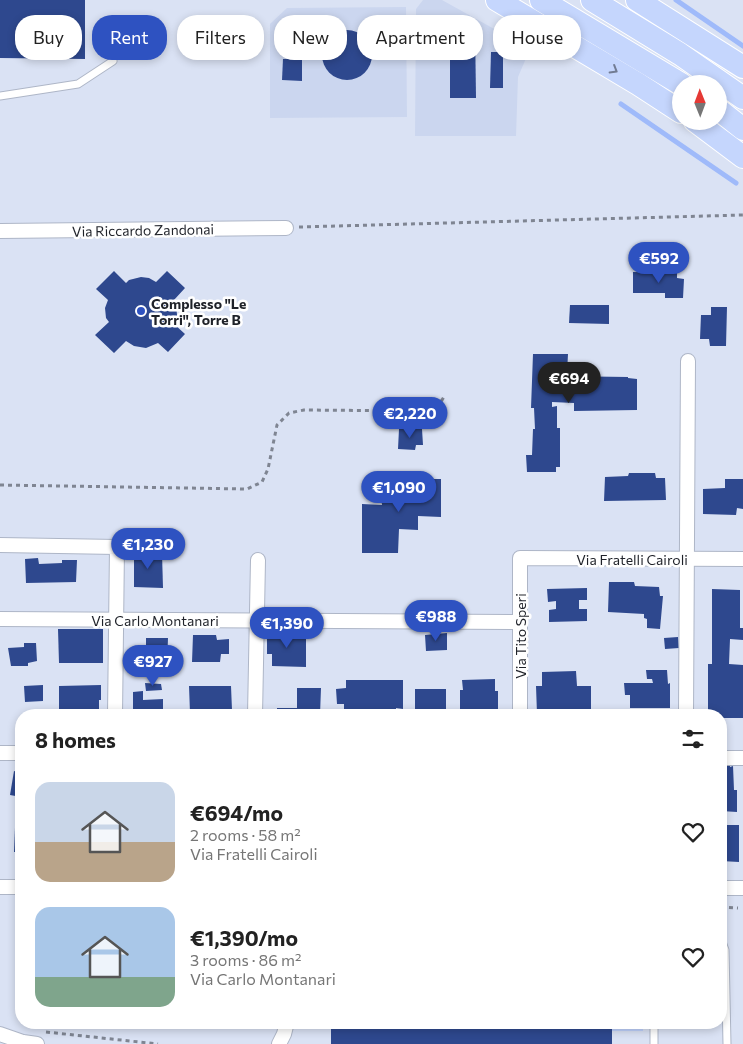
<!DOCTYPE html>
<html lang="en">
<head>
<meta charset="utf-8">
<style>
  body { margin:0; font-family:Commissioner,sans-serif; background:#f6f6f6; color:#222; height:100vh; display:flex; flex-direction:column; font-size:19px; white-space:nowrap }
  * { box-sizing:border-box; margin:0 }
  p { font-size:16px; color:#767676 }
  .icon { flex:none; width:28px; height:28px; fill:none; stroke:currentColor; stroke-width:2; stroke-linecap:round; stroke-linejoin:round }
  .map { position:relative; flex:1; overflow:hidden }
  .sheet { position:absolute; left:15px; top:709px; width:712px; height:320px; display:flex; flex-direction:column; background:#fff; border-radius:20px; box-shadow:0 2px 8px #0003 }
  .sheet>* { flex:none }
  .top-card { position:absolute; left:15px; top:15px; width:714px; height:45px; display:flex; gap:10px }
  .needle { width:32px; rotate:359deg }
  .controls { position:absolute; left:672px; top:75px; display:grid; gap:10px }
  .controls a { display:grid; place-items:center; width:55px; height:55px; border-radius:50%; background:#fff; box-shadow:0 2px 8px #0003; font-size:25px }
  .price { position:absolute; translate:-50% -42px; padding:0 11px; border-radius:18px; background:#2e52c1; color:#fff; font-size:16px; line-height:32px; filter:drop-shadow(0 1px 2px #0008) }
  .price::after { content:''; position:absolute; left:50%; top:30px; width:15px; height:11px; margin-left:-8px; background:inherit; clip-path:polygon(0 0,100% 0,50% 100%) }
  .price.selected { background:#222; color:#fff }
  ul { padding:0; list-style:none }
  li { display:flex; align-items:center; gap:15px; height:125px; padding:0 20px }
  li span { display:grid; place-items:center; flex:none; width:140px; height:100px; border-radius:15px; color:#555 }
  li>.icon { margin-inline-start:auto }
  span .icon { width:60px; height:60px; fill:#fffc; stroke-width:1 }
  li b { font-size:21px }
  h2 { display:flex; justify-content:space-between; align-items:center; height:60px; padding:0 20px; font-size:21px }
  .chip { padding:0 18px; border-radius:20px; background:#fff; box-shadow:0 2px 8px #0003; font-size:18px; line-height:45px }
  .chip.selected { background:#2e52c1; color:#fff }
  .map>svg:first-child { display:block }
</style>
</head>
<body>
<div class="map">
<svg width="743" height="1044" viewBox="0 0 743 1044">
  <rect width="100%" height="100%" fill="#dae2f4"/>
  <g fill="#cbd6ef">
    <polygon points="423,0 442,0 530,49 518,77 516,136 415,136 416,9"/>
    <polygon points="406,7 407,117 270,118 270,24 287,8"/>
  </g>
  <rect fill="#bfd2fd" x="612" y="1023" width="31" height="8"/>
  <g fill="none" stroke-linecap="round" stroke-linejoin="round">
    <g stroke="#9fbafa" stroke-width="5">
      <polyline points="676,0 743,46"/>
      <polyline points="621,104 736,183"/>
    </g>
  </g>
  <g fill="#2e488e">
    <polygon points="0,0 85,0 85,59 0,58"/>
    <polygon points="450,20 468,20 475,26 476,98 450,98"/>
    <circle cx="347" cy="55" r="25"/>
    <polygon points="491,52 503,52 503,88 490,88"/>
    <polygon points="283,59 302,59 302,81 282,80"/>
    <polygon points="114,271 126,283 129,280 141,277 149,278 156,282 167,271 185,288 174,300 176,304 177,315 174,324 185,334 168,352 158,343 146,348 134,346 126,341 114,353 95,335 109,322 106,318 105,308 108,300 96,289"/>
    <polygon points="633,272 677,273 677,278 684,279 683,298 665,298 665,293 633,293"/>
    <polygon points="570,305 609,305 609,324 569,323"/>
    <polygon points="711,307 727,307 726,346 710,346 709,339 700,339 701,315 711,315"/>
    <polygon points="533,354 568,354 567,373 554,374 554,380 558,380 558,376 628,377 628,378 637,379 637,410 574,411 574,403 552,402 552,407 557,406 557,428 560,428 560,467 556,467 556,472 527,472 526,455 532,455 533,429 535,429 534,408 531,408"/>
    <polygon points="399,429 422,429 423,445 416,445 415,450 398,449"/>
    <polygon points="629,473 655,473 656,478 665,478 666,500 604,501 605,477 628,476"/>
    <polygon points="391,479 441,479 441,517 418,516 418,530 399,529 398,553 362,553 362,504 382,505 381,497 392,496"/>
    <polygon points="725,479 743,479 743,509 737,508 736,515 703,514 703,489 725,488"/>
    <polygon points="134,553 162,553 163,588 134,587"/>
    <polygon points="38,558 39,564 62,563 62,560 77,560 76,582 26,583 25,559"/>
    <polygon points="609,582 634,582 635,586 659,587 660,596 663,596 660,629 647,628 647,619 644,618 644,614 608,612"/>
    <polygon points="587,588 587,600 579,600 579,609 587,609 587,621 549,622 549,610 556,609 556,601 548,602 547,589"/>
    <polygon points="712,589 740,590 740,628 743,628 743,640 730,639 729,664 743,665 743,718 721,718 721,715 708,715 708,664 712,664"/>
    <polygon points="58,629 103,629 103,663 59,663"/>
    <polygon points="267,632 306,632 306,667 272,666 272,654 267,654"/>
    <polygon points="447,633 447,650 426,651 425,635"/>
    <polygon points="193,635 216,635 217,640 229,639 229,654 221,654 220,662 192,662"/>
    <polygon points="678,637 679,648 665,649 664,638"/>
    <polygon points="146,638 168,638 167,665 146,665"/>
    <polygon points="24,643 36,643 37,661 28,663 28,666 11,666 8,648 24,647"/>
    <polygon points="646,670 667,670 668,684 670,683 670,708 630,708 630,695 625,695 624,683 653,683 652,679 647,679"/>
    <polygon points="576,671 577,686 591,686 591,715 537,714 536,686 542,686 542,672"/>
    <polygon points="495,679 495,691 498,691 498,715 460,715 460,690 463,690 462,680"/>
    <polygon points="346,680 403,680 403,709 396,708 396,715 344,715 344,704 337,704 336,689 346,688"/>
    <polygon points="145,683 161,684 162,690 146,691"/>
    <polygon points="43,685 43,701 25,702 24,686"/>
    <polygon points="101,685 101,700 99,700 99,715 59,715 59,686"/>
    <polygon points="189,686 231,686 232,710 212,710 213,714 190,713"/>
    <polygon points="297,688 321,688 320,715 277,715 277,708 297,708"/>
    <rect x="415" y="689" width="31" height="26"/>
    <polygon points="143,691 143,700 163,699 163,715 133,715 133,692"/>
    <polygon points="722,763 730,764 730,767 733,766 734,790 737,790 737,812 721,811"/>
    <polygon points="14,771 21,773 21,797 10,795"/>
    <polygon points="721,825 739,825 739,862 721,861"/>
    <polygon points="15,828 21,828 21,852 14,852"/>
    <rect x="331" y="1022" width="281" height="22"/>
  </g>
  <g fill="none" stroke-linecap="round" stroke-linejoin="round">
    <g stroke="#aeb6c7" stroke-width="9">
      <g id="service">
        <polyline points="0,96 78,84 113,61"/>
        <polyline points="721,939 725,950 727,1044"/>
        <polyline points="654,1044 654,1022"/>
      </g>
    </g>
    <g stroke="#aeb6c7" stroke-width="16">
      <g id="minor">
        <polyline points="0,231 286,228"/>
        <polyline points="0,545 117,547 115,715"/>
        <polyline points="0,619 519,622"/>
        <polyline points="255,715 258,560"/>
        <polyline points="520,715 520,558 743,559"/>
        <polyline points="686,715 688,361"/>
        <polyline points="0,753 21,753"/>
        <polyline points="721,758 743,758"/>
        <polyline points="0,887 21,887"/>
        <polyline points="721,888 743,888"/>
        <polyline points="0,1034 23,1042 37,1044"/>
        <polyline points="279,1044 284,1034 287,1022"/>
      </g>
    </g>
    <g stroke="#fff" stroke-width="24">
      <g id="primary">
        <polyline points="497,0 638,84 681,112"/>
        <polyline points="541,0 681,84"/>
        <polyline points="592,0 680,54 743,98"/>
        <polyline points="637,0 743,67"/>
        <polyline points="719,110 743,129"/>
        <polyline points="695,121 743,157"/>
      </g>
    </g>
    <g stroke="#7f8592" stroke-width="3" stroke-dasharray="4 4" stroke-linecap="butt">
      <polyline points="299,227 743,215"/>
      <polyline points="0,485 247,489 262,482 268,469 277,425 289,413 304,410 427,411 439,405 445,395"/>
      <polyline points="721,907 738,908"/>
      <polyline points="46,1032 158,1044"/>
    </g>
    <use href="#service" stroke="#fff" stroke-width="7"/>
    <use href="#minor" stroke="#fff" stroke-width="14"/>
    <use href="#primary" stroke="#c5d6fd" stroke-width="22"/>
  </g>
  <defs><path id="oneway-chevron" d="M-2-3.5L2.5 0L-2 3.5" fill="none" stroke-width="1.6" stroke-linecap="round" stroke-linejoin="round" transform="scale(1.25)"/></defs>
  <use stroke="#727c93" href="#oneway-chevron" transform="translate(614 70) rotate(31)"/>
  <circle fill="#2e52c1" stroke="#fff" stroke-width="2" cx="141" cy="311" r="5"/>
  <g text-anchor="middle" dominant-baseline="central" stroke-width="5" stroke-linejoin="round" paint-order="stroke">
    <g font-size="14" fill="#1f2229" stroke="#fff">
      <text transform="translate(143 230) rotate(-1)">Via Riccardo Zandonai</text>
      <text x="632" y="559">Via Fratelli Cairoli</text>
      <text x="155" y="620">Via Carlo Montanari</text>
      <text transform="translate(520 636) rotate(-90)">Via Tito Speri</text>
    </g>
    <g font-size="14" font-weight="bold" fill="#1f2229" stroke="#fff" text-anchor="start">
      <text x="151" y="303">Complesso "Le<tspan x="151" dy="16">Torri", Torre B</tspan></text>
    </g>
  </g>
</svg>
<div class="controls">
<a><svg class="needle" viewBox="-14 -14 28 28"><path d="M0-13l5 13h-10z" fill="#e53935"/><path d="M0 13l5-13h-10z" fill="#767676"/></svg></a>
</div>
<b class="price" style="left:659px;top:284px">€592</b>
<b class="price selected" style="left:569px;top:404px">€694</b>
<b class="price" style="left:410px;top:439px">€2,220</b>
<b class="price" style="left:399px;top:513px">€1,090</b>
<b class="price" style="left:148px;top:570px">€1,230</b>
<b class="price" style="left:436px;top:642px">€988</b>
<b class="price" style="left:287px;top:649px">€1,390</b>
<b class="price" style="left:153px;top:687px">€927</b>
<div class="top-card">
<a class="chip">Buy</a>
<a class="chip selected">Rent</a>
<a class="chip">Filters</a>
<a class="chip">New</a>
<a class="chip">Apartment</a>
<a class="chip">House</a>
</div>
<section class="sheet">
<h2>8 homes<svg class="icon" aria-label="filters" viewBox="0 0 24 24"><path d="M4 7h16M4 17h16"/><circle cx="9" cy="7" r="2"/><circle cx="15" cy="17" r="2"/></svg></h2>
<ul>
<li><span style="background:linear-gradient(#c9d6e8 60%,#b9a48a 0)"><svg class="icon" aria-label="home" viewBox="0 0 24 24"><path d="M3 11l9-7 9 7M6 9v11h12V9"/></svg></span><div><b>€694/mo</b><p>2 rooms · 58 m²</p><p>Via Fratelli Cairoli</p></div><svg class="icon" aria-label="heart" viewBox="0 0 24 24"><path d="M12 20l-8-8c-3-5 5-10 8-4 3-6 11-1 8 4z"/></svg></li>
<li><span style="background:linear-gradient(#a9c7e8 70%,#7fa58c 0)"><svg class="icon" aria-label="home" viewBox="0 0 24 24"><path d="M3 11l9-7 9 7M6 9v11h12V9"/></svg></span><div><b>€1,390/mo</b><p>3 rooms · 86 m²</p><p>Via Carlo Montanari</p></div><svg class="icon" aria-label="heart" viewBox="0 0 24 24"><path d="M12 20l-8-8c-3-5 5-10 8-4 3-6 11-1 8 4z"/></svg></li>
</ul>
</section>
</div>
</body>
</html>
